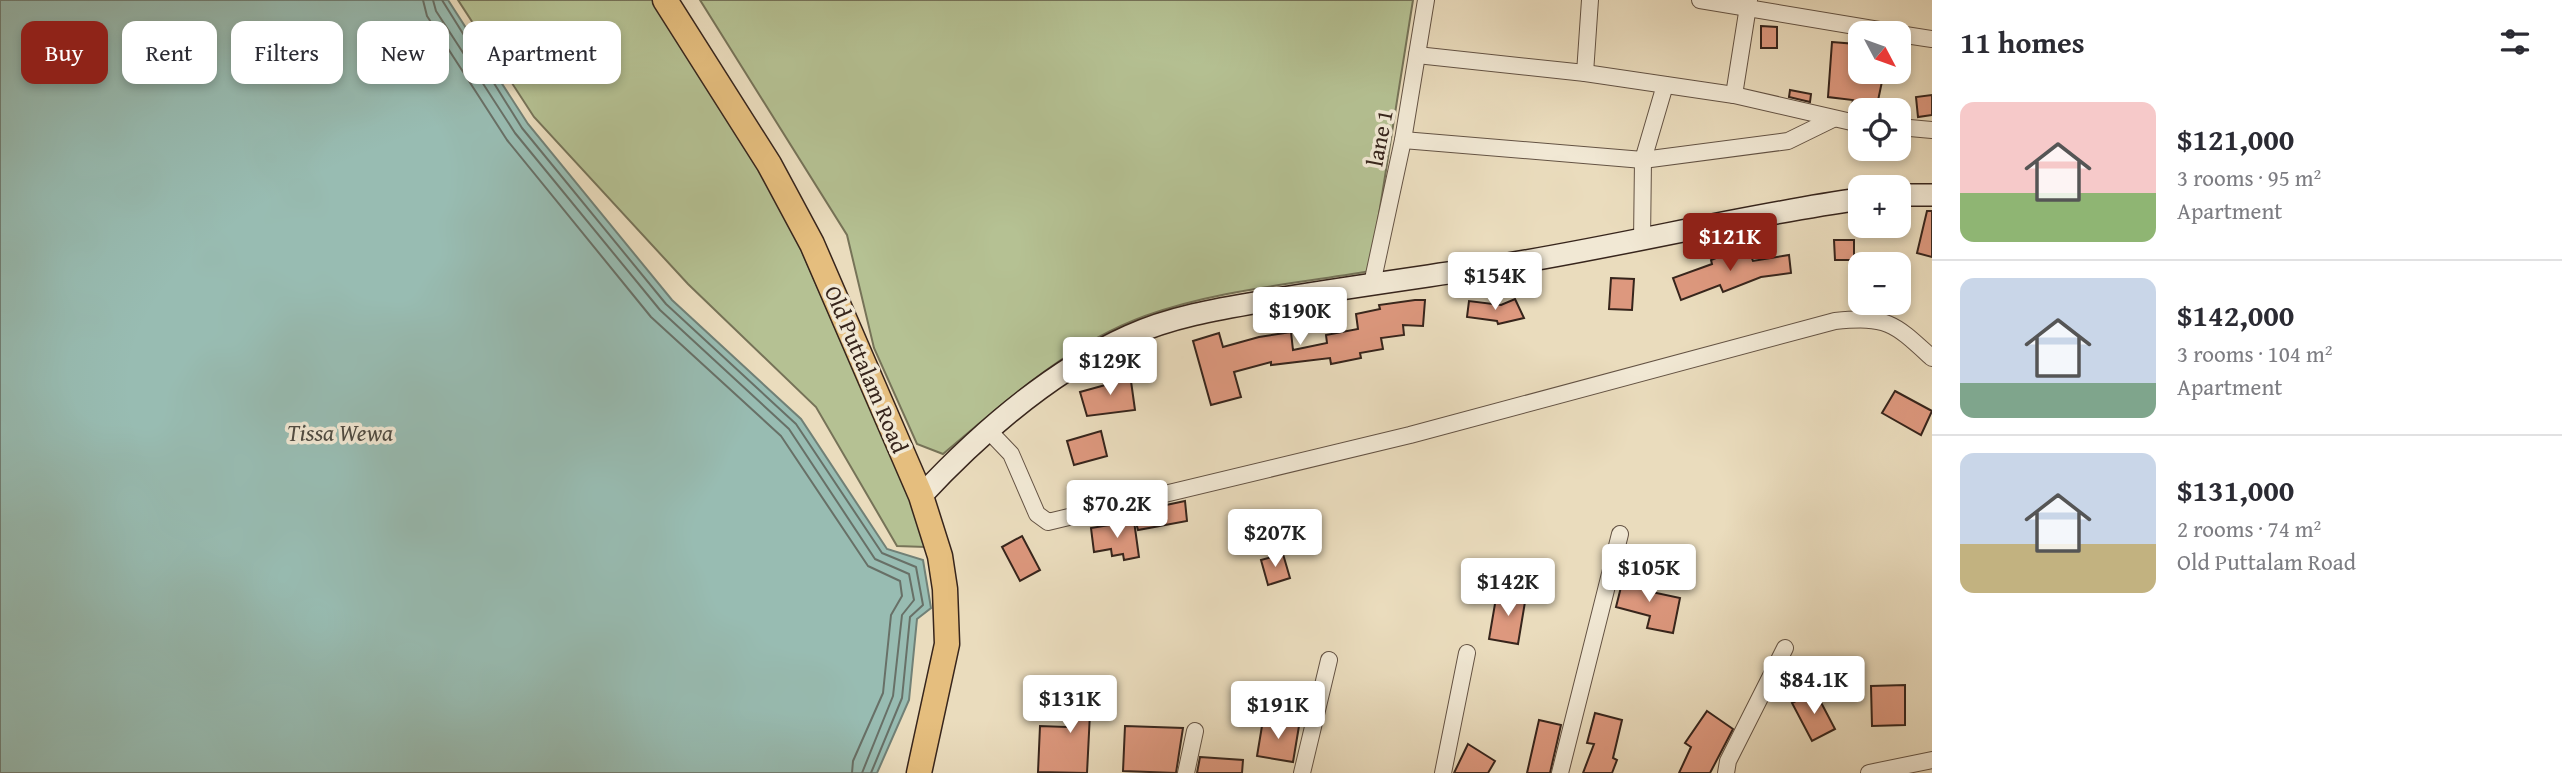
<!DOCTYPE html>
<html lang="en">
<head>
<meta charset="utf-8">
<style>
  body { margin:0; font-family:"Gentium Book Plus",serif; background:#f2f2f3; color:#2b2b33; height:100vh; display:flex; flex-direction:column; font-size:26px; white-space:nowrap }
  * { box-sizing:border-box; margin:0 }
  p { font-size:23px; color:#7c7c81 }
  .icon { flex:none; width:38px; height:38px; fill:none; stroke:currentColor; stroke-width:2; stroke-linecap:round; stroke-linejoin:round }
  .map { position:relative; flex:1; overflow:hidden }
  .panel { display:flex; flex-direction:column; background:#fff; width:630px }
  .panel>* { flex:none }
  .guide { position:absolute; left:21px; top:21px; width:665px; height:63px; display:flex; gap:14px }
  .needle { width:46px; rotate:131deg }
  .controls { position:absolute; left:1848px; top:21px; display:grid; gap:14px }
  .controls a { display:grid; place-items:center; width:63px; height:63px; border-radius:14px; background:#fff; box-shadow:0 4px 10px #0003; font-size:35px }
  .price { position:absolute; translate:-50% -60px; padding:0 16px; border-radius:7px; background:#fff; color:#222; font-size:23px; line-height:46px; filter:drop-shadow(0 2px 4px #0008) }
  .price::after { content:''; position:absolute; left:50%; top:42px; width:21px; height:16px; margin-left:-10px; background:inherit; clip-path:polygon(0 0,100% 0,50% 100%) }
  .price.current { background:#8f2418; color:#fff }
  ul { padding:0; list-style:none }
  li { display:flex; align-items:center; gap:21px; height:175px; padding:0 28px }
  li+li { border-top:2px solid #e1e1e2 }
  li span { display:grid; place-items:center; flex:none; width:196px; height:140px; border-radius:14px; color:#555 }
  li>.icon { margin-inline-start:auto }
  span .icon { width:84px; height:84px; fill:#fffc; stroke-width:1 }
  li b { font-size:30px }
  h2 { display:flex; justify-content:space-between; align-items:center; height:84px; padding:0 28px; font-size:30px }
  .pill { padding:0 24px; border-radius:14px; background:#fff; box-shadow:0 4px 10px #0003; font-size:24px; line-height:63px }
  .pill.current { background:#8f2418; color:#fff }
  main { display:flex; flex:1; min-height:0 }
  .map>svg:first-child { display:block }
</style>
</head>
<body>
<main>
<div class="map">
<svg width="1932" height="773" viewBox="0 0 1932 773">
  <rect width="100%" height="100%" fill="#eadcbd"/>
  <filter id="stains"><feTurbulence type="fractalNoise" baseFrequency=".00286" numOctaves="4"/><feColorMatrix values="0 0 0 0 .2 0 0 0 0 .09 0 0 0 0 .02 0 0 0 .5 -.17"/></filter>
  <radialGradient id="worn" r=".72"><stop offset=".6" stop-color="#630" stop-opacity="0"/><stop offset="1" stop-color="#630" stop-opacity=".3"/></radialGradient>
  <g fill="#b5c193" stroke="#767358" stroke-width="2">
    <polygon points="458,0 653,0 773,185 909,497 925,547 897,546 816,407 688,284 534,117"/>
    <path d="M700,0H1413L1370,271C1296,284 1216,290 1145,316C1068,344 1005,402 943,454L917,444L874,348L847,235Z"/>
  </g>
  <polygon fill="#98bcb2" stroke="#718076" stroke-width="2" points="0,0 448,0 528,124 672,300 801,419 887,549 923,560 931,608 917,619 909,700 877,773 0,773"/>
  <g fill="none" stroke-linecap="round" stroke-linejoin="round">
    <g stroke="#687067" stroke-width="2">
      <polyline points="423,0 427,16 507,140 651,317 781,436 868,566 900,581 902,596 891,615 883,693 853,761 852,773"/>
      <polyline points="433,0 436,11 515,133 660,310 789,429 875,559 909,574 914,600 902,615 893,696 862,773"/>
      <polyline points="442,0 522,128 666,304 796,424 882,553 916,567 923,605 910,617 902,698 871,773"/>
    </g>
  </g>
  <g fill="#dd987e" stroke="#37251c" stroke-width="2">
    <polygon points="1761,26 1777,27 1777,48 1761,48"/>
    <polygon points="1832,42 1856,44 1853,72 1884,72 1876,110 1851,110 1853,100 1828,97"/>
    <polygon points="1790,90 1811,94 1810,102 1789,97"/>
    <polygon points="1932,95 1932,115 1918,117 1916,97"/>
    <polygon points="1927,211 1932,211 1932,257 1917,253"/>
    <polygon points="1834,240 1854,240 1854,260 1835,260"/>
    <polygon points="1747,246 1753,261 1789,255 1791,273 1761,277 1723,292 1720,285 1681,300 1673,278 1712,264 1711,260"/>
    <polygon points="1611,278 1634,279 1632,310 1609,309"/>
    <polygon points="1515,299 1524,318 1498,324 1497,321 1467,317 1469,301 1501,305"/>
    <polygon points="1415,300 1425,300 1423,326 1403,325 1404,335 1381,338 1383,349 1360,353 1361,358 1331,364 1330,358 1271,365 1271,362 1234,372 1241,397 1211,405 1193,341 1219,333 1223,347 1259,337 1291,332 1293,350 1327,343 1326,335 1358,329 1356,314 1380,309 1379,305"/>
    <polygon points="1130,374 1135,410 1087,416 1080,392 1109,384 1108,377"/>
    <polygon points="1895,391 1932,411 1921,435 1882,413"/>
    <polygon points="1101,431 1107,456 1074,465 1067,441"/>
    <polygon points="1185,501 1187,521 1138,530 1133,512"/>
    <polygon points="1134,521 1139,557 1124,560 1123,554 1112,556 1111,549 1094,552 1091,528"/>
    <polygon points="1022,536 1040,570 1020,581 1002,547"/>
    <polygon points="1283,554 1290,578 1268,585 1261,560"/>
    <polygon points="1624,575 1649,582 1647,591 1680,598 1673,633 1647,628 1650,616 1616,607"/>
    <polygon points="1497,592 1526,596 1518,644 1489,639"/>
    <polygon points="1905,685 1905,725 1872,726 1871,686"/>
    <polygon points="1072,687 1105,692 1102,715 1090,713 1087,773 1038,772 1040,726 1067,727"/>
    <polygon points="1815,691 1835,729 1812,741 1792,703"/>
    <polygon points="1707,711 1733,729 1710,773 1679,773 1691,747 1685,743"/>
    <polygon points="1595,713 1622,720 1613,758 1617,760 1612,773 1583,773 1594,744 1587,743"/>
    <polygon points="1263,720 1299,726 1293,762 1257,756"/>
    <polygon points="1539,720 1561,725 1550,773 1527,773"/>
    <polygon points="1125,726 1183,728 1176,773 1123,771"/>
    <polygon points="1468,744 1495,761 1488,773 1454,773"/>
    <polygon points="1200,757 1243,760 1242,773 1197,773"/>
  </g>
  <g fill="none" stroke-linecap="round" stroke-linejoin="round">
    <g stroke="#645344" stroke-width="18">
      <g id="street">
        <polyline points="1700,0 1897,33"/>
        <polyline points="1899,34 1932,39"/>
        <polyline points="1417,55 1585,73 1734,95 1860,124"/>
        <polyline points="1585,73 1590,0"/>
        <polyline points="1734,95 1749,0"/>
        <polyline points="1899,127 1932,130"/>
        <polyline points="1403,140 1643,160 1788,141 1833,119"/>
        <polyline points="1642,241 1643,160 1665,85"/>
        <polyline points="1372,284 1403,140 1426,0"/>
        <path d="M989,431L1011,454L1037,514L1048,522L1410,435L1835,321C1888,316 1894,323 1932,358"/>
        <polyline points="1186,773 1195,731"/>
        <polyline points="1302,773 1329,660"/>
        <polyline points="1443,773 1467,653"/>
        <polyline points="1560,773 1620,534"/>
        <polyline points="1726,773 1728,761 1785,648"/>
        <polyline points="1869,773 1932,760"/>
      </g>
    </g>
    <g stroke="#37251c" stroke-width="24">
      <g id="secondary">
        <polyline points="1899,195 1932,195"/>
        <path d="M921,496C979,434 1051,371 1129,336C1177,314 1232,307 1283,298C1356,286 1429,276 1502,265C1622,246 1740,216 1860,199"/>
      </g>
    </g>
    <g stroke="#37251c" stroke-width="27">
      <polyline id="primary" points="665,0 769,164 812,244 921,496 940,556 945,589 947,644 919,773"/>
    </g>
    <use href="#street" stroke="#f1e8d4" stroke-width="16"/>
    <use href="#secondary" stroke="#f1e8d4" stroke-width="21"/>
    <use href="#primary" stroke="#e5be7e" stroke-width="24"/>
  </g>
  <g text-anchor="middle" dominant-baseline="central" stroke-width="7" stroke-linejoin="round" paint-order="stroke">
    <g font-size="23" fill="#37251c" stroke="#f1e8d4">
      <text transform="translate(1379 138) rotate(-79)">lane 1</text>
      <text transform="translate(867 369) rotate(67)">Old Puttalam Road</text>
    </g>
    <g font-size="24" font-style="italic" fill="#4f4b42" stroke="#f1e8d4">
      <text x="340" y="432">Tissa Wewa</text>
    </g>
  </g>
  <rect width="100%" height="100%" filter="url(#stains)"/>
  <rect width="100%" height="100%" fill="url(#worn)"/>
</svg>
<div class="controls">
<a><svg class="needle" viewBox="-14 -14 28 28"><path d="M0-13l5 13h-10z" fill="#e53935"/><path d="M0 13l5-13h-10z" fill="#7c7c81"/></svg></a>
<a><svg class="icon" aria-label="locate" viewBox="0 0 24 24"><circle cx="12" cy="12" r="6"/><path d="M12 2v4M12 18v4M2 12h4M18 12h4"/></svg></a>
<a>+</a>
<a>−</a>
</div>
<b class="price current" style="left:1730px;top:273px">$121K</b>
<b class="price" style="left:1495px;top:312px">$154K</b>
<b class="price" style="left:1300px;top:347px">$190K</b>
<b class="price" style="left:1110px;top:397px">$129K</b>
<b class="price" style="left:1117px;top:540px">$70.2K</b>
<b class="price" style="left:1275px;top:569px">$207K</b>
<b class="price" style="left:1649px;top:604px">$105K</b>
<b class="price" style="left:1508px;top:618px">$142K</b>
<b class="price" style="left:1814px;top:716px">$84.1K</b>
<b class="price" style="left:1070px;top:735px">$131K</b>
<b class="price" style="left:1278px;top:741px">$191K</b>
<div class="guide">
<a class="pill current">Buy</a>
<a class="pill">Rent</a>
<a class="pill">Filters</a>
<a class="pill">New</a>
<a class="pill">Apartment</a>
</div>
</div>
<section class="panel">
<h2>11 homes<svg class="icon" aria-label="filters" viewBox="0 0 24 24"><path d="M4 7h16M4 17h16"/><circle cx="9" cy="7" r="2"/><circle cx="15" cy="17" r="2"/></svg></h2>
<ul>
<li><span style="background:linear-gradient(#f6c9c9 65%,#8fb573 0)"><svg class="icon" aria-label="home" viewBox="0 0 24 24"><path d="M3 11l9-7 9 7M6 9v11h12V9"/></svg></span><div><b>$121,000</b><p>3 rooms · 95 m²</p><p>Apartment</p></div></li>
<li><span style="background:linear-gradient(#c9d6e8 75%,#7fa58c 0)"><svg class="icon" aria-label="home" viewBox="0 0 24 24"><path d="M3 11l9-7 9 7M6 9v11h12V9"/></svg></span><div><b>$142,000</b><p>3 rooms · 104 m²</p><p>Apartment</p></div></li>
<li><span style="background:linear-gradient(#c9d6e8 65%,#c2b280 0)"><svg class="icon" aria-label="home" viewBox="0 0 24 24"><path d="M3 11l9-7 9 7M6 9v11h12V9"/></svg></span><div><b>$131,000</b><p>2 rooms · 74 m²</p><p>Old Puttalam Road</p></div></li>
</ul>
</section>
</main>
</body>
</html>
